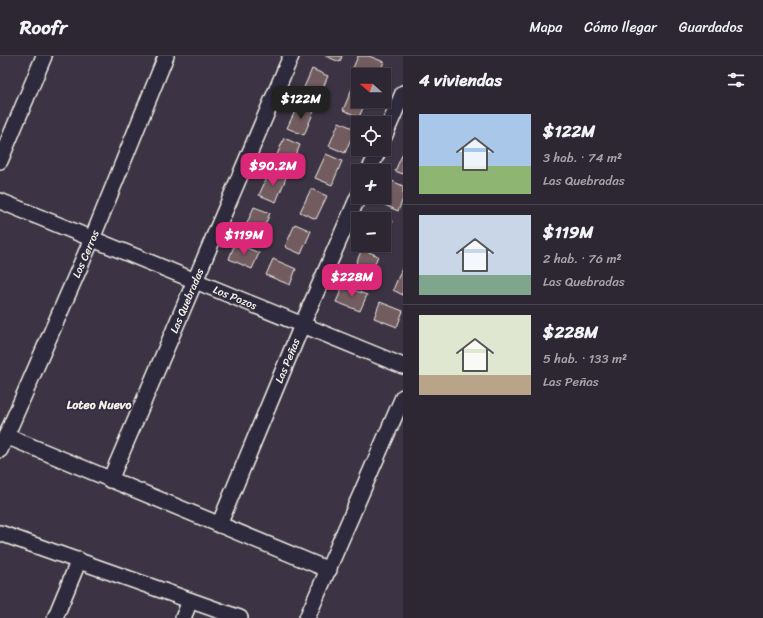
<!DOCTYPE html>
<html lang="es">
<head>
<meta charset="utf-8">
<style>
  body { margin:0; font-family:Sriracha,sans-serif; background:#352f3b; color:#f1f3f6; height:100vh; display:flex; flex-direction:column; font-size:15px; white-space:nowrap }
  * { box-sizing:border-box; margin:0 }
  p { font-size:13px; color:#a7a5ac }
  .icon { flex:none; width:22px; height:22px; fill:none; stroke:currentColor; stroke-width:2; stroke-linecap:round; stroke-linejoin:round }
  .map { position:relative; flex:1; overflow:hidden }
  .panel { display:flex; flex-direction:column; background:#2d2733; width:360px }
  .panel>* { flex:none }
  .needle { width:26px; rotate:290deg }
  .fabs { position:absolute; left:351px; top:12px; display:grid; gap:8px }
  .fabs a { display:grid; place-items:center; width:40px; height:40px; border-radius:0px; background:#2d2733; box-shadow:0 1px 3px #0004,0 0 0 1px #48444e; font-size:20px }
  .price { position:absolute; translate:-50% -34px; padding:0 9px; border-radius:8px; background:#db2777; color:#fff; font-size:13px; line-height:26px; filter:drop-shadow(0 1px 2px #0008) }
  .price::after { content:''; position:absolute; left:50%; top:24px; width:12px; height:9px; margin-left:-6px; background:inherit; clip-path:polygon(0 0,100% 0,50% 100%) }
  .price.selected { background:#222; color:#fff }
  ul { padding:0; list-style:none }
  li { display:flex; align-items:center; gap:12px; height:100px; padding:0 16px }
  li+li { border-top:1px solid #48444e }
  li span { display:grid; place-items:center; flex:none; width:112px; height:80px; border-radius:0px; color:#555 }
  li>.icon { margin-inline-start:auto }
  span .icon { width:48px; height:48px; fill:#fffc; stroke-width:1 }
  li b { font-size:17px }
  h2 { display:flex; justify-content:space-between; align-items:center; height:48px; padding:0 16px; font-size:17px }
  header { display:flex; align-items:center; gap:24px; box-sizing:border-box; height:56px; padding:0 20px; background:#2d2733; border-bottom:1px solid #48444e }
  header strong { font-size:19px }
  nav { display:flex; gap:22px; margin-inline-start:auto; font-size:14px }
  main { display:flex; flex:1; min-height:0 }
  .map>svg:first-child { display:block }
</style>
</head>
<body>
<header>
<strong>Roofr</strong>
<nav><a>Mapa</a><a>Cómo llegar</a><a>Guardados</a></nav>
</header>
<main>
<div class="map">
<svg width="403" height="562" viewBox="0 0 403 562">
  <rect width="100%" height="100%" fill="#3c3444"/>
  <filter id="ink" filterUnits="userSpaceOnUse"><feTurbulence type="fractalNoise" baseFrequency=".025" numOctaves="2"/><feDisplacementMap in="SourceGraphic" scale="8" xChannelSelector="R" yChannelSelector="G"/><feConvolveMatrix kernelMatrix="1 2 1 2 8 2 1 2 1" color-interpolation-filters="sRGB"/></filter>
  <g filter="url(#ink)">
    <g fill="#725c61" stroke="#f4f1e8">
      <polygon points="325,0 342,0 340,6"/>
      <polygon points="358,0 369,0 384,6 378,19 369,19 353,12"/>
      <polygon points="312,13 328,20 318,43 302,36"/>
      <polygon points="353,30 358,32 358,45 366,45 359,61 343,54"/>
      <polygon points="298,49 314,55 304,79 287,72"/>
      <polygon points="339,66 355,73 345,97 329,90"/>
      <polygon points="284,82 300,89 290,113 274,106"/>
      <polygon points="403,97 403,118 395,115"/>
      <polygon points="326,98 342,105 332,129 315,122"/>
      <polygon points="270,115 286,122 276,146 259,139"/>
      <polygon points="392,125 403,130 403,143 398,155 382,148"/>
      <polygon points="311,133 327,140 316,163 300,156"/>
      <polygon points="254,151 270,157 260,181 244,174"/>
      <polygon points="378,158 393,165 384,187 384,163 375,163"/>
      <polygon points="295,168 311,175 301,198 285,191"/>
      <polygon points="235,187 259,197 252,213 229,203"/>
      <polygon points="362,193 378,200 368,224 352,217"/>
      <polygon points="273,203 296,213 290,229 266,219"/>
      <polygon points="403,210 403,239 393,234"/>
      <polygon points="343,230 367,239 360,255 336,246"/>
      <polygon points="380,246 403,255 397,271 374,262"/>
    </g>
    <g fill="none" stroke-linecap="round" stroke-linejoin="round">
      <g stroke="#f4f1e8" stroke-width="18">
        <g id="minor">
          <polyline points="384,81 403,37"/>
          <polyline points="0,105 44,0"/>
          <polyline points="369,115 379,93"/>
          <path id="s1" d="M0,145L403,310"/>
          <polyline points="6,380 329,514"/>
          <path id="s2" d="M0,394L92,183L166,0"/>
          <path id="s3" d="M110,424L291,0"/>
          <path id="s4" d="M219,469L302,269L358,141"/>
          <polyline points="0,477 240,562"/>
          <polyline points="55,562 79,504"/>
          <polyline points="183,562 190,545"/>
          <polyline points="307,562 403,341"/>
        </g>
      </g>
      <use href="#minor" stroke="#2f2a3d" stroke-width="15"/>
    </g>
  </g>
  <g text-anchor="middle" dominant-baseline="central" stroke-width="3" stroke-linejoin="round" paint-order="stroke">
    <g font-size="11" fill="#f4f1e8" stroke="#2f2a3d">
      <text stroke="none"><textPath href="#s2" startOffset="214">Los Cerros</textPath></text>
      <text stroke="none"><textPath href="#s1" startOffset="254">Los Pozos</textPath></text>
      <text stroke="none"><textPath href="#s3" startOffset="195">Las Quebradas</textPath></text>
      <text stroke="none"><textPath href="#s4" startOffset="178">Las Peñas</textPath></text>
    </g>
    <g font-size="12" font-weight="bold" fill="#f4f1e8" stroke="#2f2a3d">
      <text x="99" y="349">Loteo Nuevo</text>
    </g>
  </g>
</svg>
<div class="fabs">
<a><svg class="needle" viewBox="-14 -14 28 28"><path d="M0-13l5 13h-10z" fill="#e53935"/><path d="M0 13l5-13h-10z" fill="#a7a5ac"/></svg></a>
<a><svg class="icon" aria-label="locate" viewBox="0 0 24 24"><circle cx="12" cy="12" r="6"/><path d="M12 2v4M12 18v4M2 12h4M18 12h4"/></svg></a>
<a>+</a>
<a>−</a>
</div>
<b class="price selected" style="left:301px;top:64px">$122M</b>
<b class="price" style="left:273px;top:131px">$90.2M</b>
<b class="price" style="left:244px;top:200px">$119M</b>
<b class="price" style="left:352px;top:242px">$228M</b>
</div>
<section class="panel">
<h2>4 viviendas<svg class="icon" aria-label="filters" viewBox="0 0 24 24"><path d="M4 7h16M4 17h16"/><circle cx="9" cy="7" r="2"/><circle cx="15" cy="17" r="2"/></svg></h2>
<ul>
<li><span style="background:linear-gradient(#a9c7e8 65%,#8fb573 0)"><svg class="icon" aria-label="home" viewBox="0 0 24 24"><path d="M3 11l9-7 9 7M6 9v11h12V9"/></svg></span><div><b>$122M</b><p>3 hab. · 74 m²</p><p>Las Quebradas</p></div></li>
<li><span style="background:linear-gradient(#c9d6e8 75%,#7fa58c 0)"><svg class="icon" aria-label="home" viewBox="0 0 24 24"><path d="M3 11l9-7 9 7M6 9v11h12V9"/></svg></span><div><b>$119M</b><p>2 hab. · 76 m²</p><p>Las Quebradas</p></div></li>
<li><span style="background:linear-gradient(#dfe7d0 75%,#b9a48a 0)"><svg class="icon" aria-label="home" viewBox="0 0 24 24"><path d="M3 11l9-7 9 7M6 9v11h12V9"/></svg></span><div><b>$228M</b><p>5 hab. · 133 m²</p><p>Las Peñas</p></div></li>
</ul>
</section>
</main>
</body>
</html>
